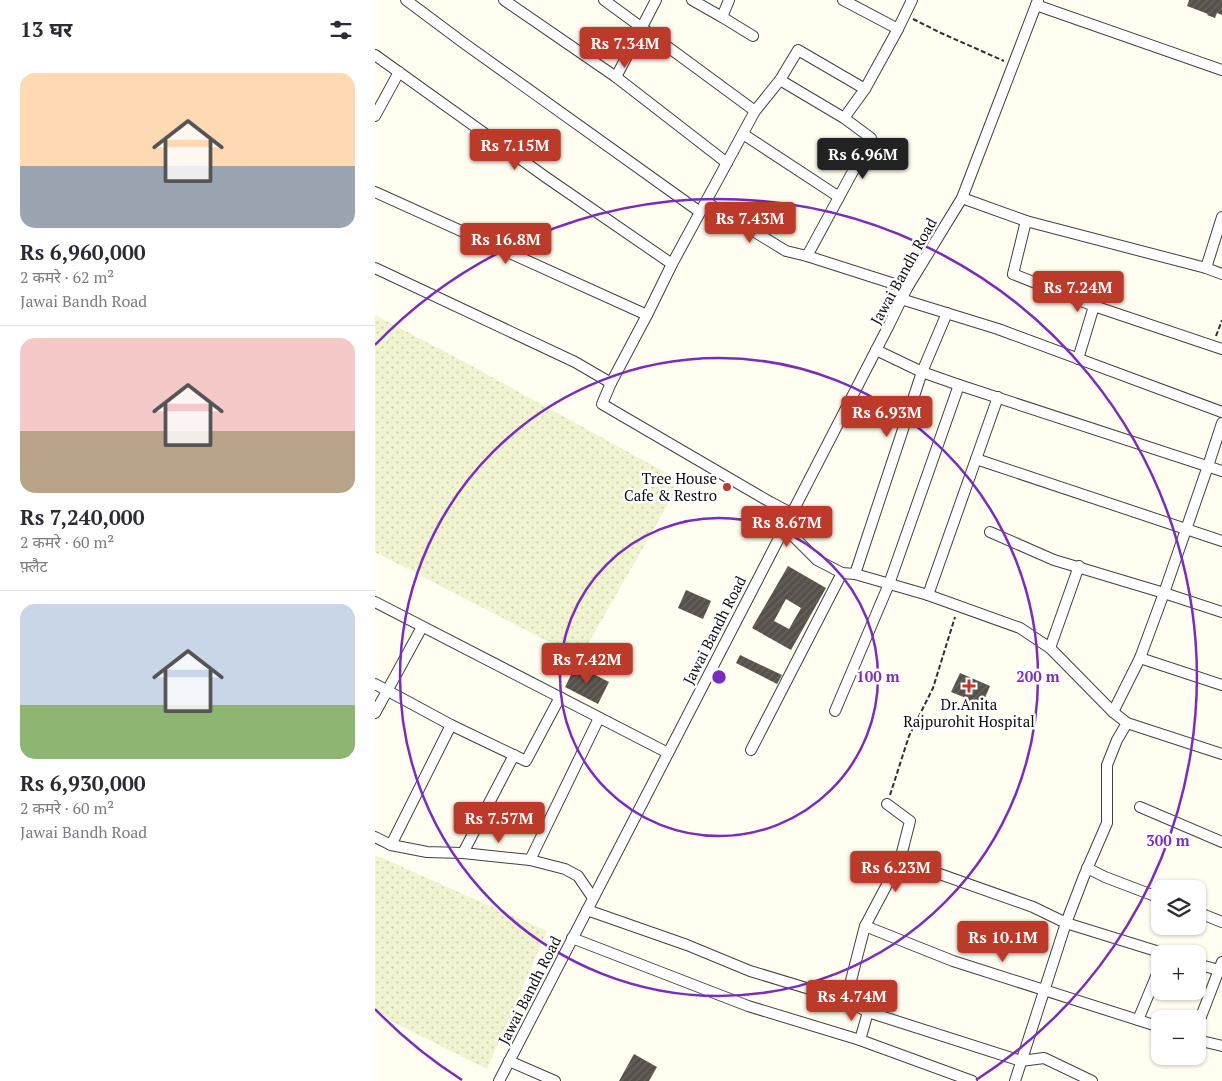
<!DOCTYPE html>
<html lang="hi">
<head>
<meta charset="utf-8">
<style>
  body { margin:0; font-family:"PT Serif","Noto Sans Devanagari",serif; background:#f7f7f7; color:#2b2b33; height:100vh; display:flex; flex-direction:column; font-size:19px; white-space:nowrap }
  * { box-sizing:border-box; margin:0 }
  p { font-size:16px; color:#7c7c81 }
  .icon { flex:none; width:28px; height:28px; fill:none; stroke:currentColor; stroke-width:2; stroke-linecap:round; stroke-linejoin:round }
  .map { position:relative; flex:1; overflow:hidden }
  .sheet { display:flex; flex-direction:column; background:#fff; width:375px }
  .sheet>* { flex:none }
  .controls { position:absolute; left:776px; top:880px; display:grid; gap:10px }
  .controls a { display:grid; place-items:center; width:55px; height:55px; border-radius:10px; background:#fff; box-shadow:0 1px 4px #0004; font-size:25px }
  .price { position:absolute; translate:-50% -42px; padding:0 11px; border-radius:5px; background:#bc3a29; color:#fff; font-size:16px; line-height:32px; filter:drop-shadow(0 1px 2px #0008) }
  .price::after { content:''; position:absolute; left:50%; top:30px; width:15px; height:11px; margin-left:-8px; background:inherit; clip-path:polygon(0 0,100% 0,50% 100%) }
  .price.on { background:#222; color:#fff }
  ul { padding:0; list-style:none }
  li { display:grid; align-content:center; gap:10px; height:265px; padding:0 20px }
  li+li { border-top:1px solid #e1e1e2 }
  li span { display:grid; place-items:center; height:155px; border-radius:15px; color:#555 }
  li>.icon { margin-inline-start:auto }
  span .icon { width:90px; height:90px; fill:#fffc; stroke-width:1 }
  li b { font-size:21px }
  h2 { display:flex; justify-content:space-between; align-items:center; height:60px; padding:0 20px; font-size:21px }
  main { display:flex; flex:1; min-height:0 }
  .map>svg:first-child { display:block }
</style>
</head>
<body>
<main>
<section class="sheet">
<h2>13 घर<svg class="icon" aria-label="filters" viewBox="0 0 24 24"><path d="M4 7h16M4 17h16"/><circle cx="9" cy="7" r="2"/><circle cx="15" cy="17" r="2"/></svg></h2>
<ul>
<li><span style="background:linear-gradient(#ffd9b3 60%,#9aa5b1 0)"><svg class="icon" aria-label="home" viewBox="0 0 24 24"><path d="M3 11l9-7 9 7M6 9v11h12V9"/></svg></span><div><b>Rs 6,960,000</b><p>2 कमरे · 62 m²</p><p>Jawai Bandh Road</p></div></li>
<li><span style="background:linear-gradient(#f6c9c9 60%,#b9a48a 0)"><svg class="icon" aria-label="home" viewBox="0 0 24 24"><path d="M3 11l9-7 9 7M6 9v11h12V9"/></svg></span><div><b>Rs 7,240,000</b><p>2 कमरे · 60 m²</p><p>फ़्लैट</p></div></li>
<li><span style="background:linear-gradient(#c9d6e8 65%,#8fb573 0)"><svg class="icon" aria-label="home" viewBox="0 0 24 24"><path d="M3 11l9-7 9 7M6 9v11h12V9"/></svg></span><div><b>Rs 6,930,000</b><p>2 कमरे · 60 m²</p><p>Jawai Bandh Road</p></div></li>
</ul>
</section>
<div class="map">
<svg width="847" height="1081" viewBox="0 0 847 1081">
  <defs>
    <pattern id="farmland-dots" width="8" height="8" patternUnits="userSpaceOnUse" patternTransform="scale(1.25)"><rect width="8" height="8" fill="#f1f4d0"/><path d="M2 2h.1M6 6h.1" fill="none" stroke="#cdd0b1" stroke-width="1.8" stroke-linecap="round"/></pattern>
    <pattern id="building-hatch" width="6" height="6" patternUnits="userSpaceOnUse" patternTransform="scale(1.25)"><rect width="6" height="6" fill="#57514b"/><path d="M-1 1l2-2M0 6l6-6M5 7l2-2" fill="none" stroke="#6a6561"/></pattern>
  </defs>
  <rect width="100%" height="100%" fill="#fffef0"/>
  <g fill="url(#farmland-dots)">
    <polygon points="0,315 84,359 306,481 205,658 0,552"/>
    <polygon points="0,855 172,931 112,1069 0,1013"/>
  </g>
  <g fill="url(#building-hatch)" fill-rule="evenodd">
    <polygon points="814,0 847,0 847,15 842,13 840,18 832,15 833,14 812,6"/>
    <path d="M413,566L451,588L416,650L377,628ZM411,599L426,608L414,629L399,621Z"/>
    <polygon points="311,590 336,601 328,619 303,608"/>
    <polygon points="365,655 407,675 402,684 361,663"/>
    <polygon points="201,665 234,682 223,704 190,687"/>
    <polygon points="585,673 615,686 604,712 588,704 591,698 576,692"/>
    <polygon points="259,1054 282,1067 274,1081 244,1081"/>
  </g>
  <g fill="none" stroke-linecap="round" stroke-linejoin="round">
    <g stroke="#414141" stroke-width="12">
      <g id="minor">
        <polyline points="31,0 90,44 325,212"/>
        <polyline points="129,0 241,77 352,163"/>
        <polyline points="229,0 380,111"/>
        <polyline points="317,0 347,17 378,36"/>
        <polyline points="468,0 523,29 537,0 536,0"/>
        <polyline points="661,5 847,70"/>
        <polyline points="347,17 354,0"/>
        <polyline points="0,55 172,178 297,264"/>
        <polyline points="241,77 281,0"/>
        <polyline points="405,80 469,118 496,138 432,256 532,288"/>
        <polyline points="0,116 24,72"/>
        <polyline points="469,118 490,89 523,29"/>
        <polyline points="368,134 464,197"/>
        <polyline points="0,192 272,315"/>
        <polyline points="587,198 651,221 831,268 847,274"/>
        <polyline points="331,202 411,251 432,256"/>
        <polyline points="651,221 638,274 719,306 847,349"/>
        <polyline points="0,268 200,362 236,383"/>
        <polyline points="831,268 847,217"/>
        <polyline points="526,299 623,329 847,412"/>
        <polyline points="501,350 547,372 584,385 847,471"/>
        <polyline points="703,359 719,306"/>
        <polyline points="601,459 847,541"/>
        <polyline points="416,513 395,502 227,404 236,383 272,315 297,264 380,111 405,80 423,50 490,89"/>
        <polyline points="409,527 442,560 467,573 480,574 553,595 645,628 675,648 738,712 752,723 847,754"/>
        <polyline points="615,532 679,560 789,593 847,612"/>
        <polyline points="480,574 547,372 572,313"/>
        <polyline points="553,595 623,397"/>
        <polyline points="0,602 293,753"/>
        <polyline points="675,648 704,566"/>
        <polyline points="765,658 847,685"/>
        <polyline points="0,684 76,725 151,761 185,697"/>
        <polyline points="460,711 514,584 584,385"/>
        <polyline points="738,712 765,658 789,593 833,466 847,423"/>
        <polyline points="0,713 47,627"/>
        <polyline points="376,750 467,573"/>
        <polyline points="765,807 847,842"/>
        <polyline points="0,837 16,845 52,852 88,853 155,860 190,869 203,876 218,898"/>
        <polyline points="16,845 76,725"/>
        <polyline points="88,853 139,755"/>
        <polyline points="155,860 224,718"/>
        <polyline points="525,860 658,907 691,923 791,954"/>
        <polyline points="712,868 730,877 785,898"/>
        <polyline points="212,910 312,945 375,971 471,1000 493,1012 646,1061 669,1058 717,1081"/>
        <polyline points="822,912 847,922"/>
        <polyline points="490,926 578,961 785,1027"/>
        <polyline points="197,938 373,1006 485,1040 597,1081"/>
        <polyline points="822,964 847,971"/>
        <polyline points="471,1000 490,926 525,860 535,821 512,804"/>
        <polyline points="763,1020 785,967"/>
        <polyline points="822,1027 847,962"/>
        <polyline points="485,1040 493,1012"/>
        <polyline points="822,1040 847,1046"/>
        <polyline points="134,1061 180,1081"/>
        <polyline points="124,1081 514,325 532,288 587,198 663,0"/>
        <polyline points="640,1081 691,923 709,876 732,823 732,765 742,740 752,723"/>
      </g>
    </g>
    <g stroke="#303030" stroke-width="2" stroke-dasharray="5 2.5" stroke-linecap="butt">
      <polyline points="538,19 566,33 629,61"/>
      <polyline points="841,336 847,320"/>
      <polyline points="515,795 534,736 558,688 580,617"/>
    </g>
    <use href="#minor" stroke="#fff" stroke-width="10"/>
  </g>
  <g fill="none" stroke="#7b2cbf" stroke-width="2.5">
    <circle cx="344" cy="677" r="159"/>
    <circle cx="344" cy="677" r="319"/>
    <path d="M87 1080A478 478 0 0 1 0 1009M0 345A478 478 0 1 1 601 1080"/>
  </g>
  <g fill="#bc3a29" stroke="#fff" stroke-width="2">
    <circle cx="352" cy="487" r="5"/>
    <path d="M591.5 678.5h5v5h5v5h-5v5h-5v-5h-5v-5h5z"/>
  </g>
  <g text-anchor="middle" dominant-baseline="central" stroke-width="5" stroke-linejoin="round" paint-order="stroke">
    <g font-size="15" fill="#0e0e0e" stroke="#fff">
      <text transform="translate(528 271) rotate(-61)">Jawai Bandh Road</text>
      <text transform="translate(339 630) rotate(-63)">Jawai Bandh Road</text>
      <text transform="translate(154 990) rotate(-63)">Jawai Bandh Road</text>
    </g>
    <g font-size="15" fill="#0e0e0e" stroke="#fff" text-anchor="end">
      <text x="342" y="478">Tree House<tspan x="342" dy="17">Cafe &amp; Restro</tspan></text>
      <text x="594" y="704" text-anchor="middle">Dr.Anita<tspan x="594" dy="17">Rajpurohit Hospital</tspan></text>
    </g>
  </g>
  <circle cx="344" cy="677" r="8" fill="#7b2cbf" stroke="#fff" stroke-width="2.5"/>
  <g font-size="15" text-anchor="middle" font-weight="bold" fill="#7b2cbf" stroke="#fff" stroke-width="5" stroke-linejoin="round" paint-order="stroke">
    <text x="503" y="682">100 m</text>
    <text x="663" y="682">200 m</text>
    <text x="793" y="846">300 m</text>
  </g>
</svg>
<div class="controls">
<a><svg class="icon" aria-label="layers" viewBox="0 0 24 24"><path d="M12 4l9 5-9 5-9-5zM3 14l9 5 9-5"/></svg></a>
<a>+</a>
<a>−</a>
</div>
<b class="price" style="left:250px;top:69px">Rs 7.34M</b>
<b class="price" style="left:140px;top:171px">Rs 7.15M</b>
<b class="price on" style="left:488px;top:180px">Rs 6.96M</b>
<b class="price" style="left:375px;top:244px">Rs 7.43M</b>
<b class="price" style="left:131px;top:265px">Rs 16.8M</b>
<b class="price" style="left:703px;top:313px">Rs 7.24M</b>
<b class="price" style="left:512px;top:438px">Rs 6.93M</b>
<b class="price" style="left:412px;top:548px">Rs 8.67M</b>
<b class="price" style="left:212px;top:685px">Rs 7.42M</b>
<b class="price" style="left:124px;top:844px">Rs 7.57M</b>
<b class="price" style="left:521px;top:893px">Rs 6.23M</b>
<b class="price" style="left:628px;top:963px">Rs 10.1M</b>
<b class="price" style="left:477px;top:1022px">Rs 4.74M</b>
</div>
</main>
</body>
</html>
